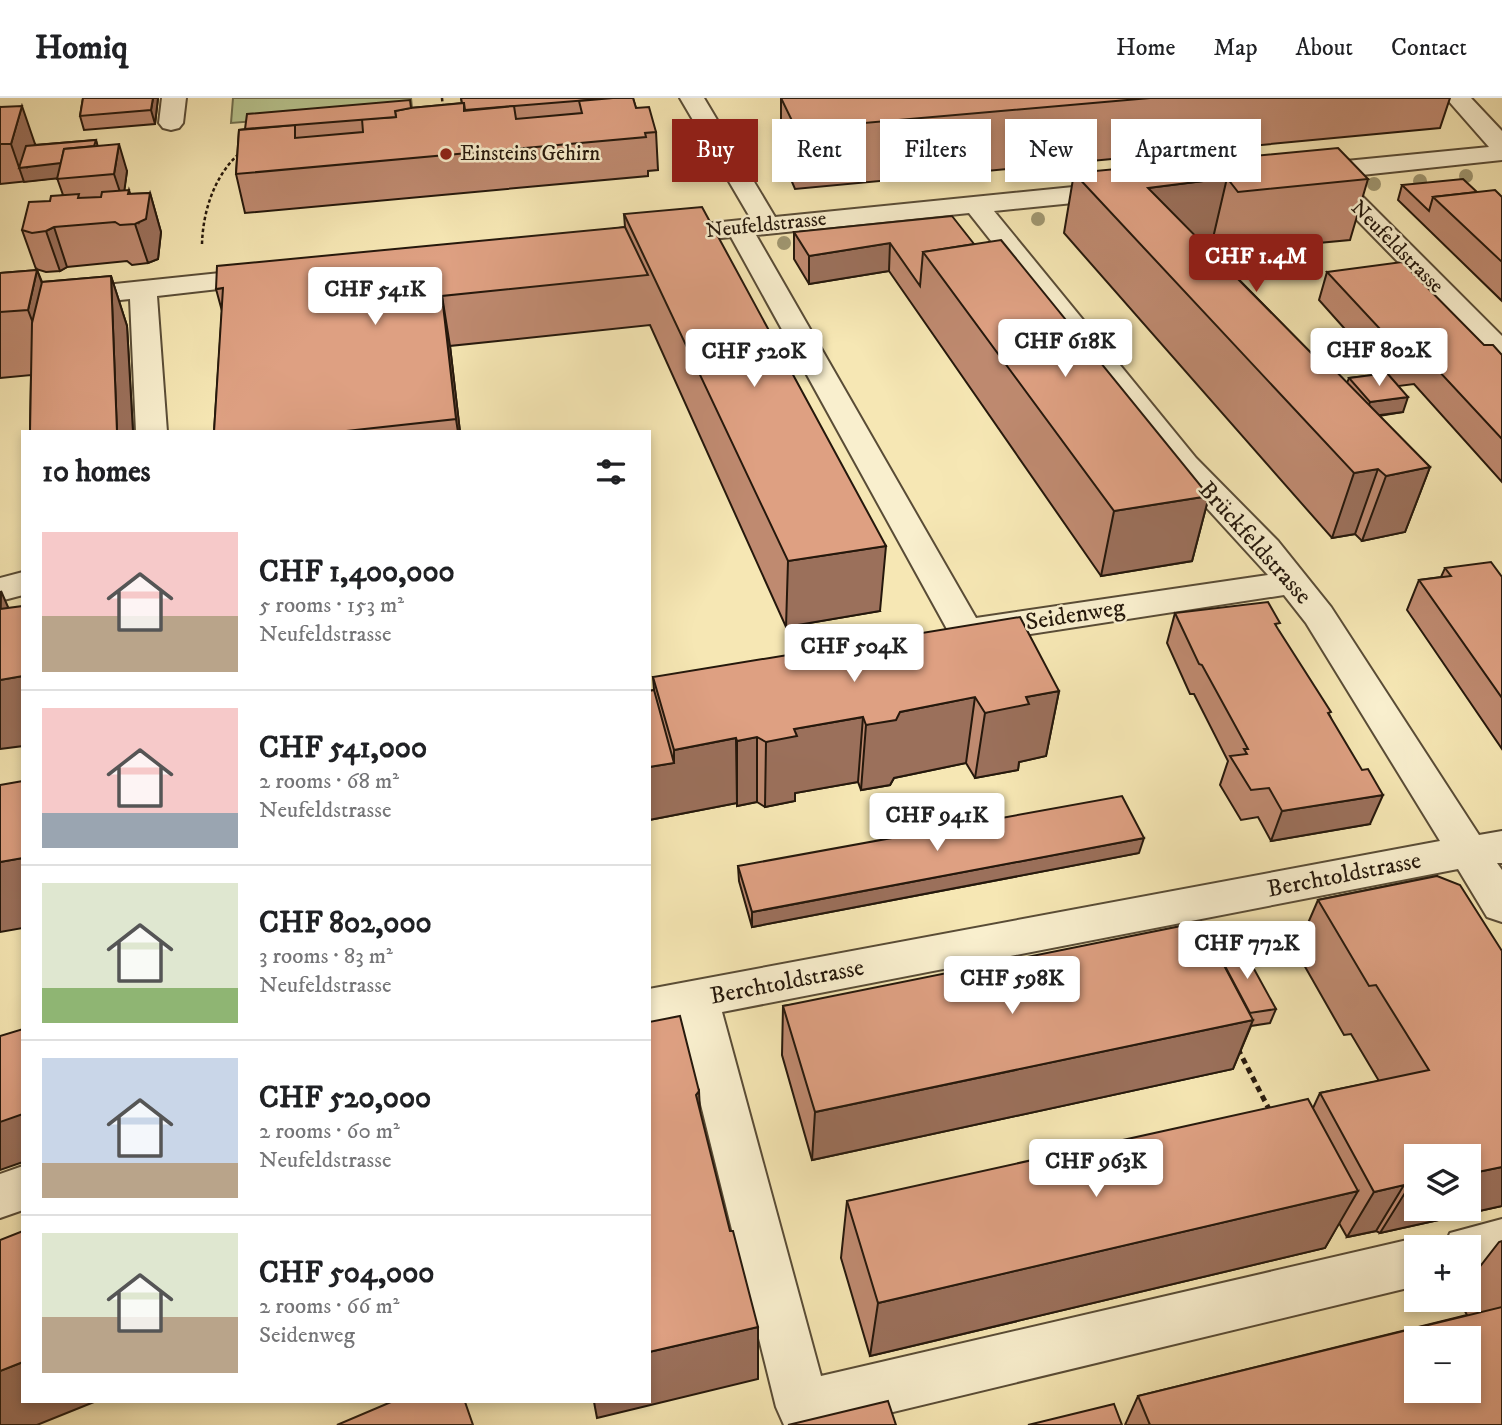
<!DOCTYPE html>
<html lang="en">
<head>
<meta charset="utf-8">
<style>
  body { margin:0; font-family:"IM FELL DW Pica",serif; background:#f2f2f2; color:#202124; height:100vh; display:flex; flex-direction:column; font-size:26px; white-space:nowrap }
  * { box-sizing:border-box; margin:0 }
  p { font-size:23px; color:#757577 }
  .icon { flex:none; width:38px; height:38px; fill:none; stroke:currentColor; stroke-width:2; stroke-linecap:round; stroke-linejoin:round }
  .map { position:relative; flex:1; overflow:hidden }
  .details { position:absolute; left:21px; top:332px; width:630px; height:973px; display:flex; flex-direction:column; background:#fff; border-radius:0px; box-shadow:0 4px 10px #0003 }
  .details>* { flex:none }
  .guide { position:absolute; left:672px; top:21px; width:665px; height:63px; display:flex; gap:14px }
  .buttons { position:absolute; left:1404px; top:1046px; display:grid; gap:14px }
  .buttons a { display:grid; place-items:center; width:77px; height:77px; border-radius:0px; background:#fff; box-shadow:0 4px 10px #0003; font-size:35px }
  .price { position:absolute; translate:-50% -60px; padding:0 16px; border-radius:7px; background:#fff; color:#222; font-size:23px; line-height:46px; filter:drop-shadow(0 2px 4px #0008) }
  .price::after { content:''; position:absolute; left:50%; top:42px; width:21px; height:16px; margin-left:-10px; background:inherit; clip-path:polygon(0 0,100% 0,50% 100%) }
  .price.active { background:#8f2418; color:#fff }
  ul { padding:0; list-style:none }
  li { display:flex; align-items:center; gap:21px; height:175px; padding:0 21px }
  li+li { border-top:2px solid #e0e0e0 }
  li span { display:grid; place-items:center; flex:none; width:196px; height:140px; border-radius:0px; color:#555 }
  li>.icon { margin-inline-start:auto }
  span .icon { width:84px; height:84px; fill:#fffc; stroke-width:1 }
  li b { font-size:30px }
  h2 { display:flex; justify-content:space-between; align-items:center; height:84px; padding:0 21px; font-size:30px }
  .pill { padding:0 24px; border-radius:0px; background:#fff; box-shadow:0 4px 10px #0003; font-size:24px; line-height:63px }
  .pill.active { background:#8f2418; color:#fff }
  header { display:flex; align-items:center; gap:42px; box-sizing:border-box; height:98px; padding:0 35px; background:#fff; border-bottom:2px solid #e0e0e0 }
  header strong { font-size:33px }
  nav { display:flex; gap:38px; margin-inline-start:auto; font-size:24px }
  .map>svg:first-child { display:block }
</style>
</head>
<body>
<header>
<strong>Homiq</strong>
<nav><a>Home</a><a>Map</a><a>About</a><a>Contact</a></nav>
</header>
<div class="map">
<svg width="1502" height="1327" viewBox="0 0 1502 1327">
  <rect width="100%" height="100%" fill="#f6e7b4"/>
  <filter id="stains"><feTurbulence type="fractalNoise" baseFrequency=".00286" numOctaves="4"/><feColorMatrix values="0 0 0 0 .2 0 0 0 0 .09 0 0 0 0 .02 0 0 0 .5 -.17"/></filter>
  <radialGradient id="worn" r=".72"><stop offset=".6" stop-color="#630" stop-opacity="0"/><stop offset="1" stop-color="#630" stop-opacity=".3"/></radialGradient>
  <polygon fill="#b9c690" stroke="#6f6f4e" stroke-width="2" points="233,0 411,0 412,10 231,25"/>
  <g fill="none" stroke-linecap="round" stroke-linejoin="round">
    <g stroke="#594c36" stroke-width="4">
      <g id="minor">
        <polygon points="162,0 186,0 183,25 179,30 171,32 163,30 159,25"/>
        <path d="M680,0H704L775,119L1123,84L1132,87L1136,92L1132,97L1123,100L994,113L1196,360L1278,443L1331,509L1479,737L1502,733V765H1497L1502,772V824L1487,819L1458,771L722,914L821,1278L1416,1140L1435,1150H1416V1188L839,1327H784L776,1309L680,922L649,928V891L1440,743L1306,525L1284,497L966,546L953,542L731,139L664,146L655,144L651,138L655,132L664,130L751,121ZM969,115L1174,374L1268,477L976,520L756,137Z"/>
        <polygon points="1446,0 1471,0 1502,33 1502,62 1343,79 1502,238 1502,263 1492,260 1317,81 1296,80 1292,75 1296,70 1305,67 1489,49"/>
        <polygon points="269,170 279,172 283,178 279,184 157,198 167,334 136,334 130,201 0,214 0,198"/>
        <polygon points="23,474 23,497 0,503 0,480"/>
        <polygon points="23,1068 23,1112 0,1120 0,1076"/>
        <polygon points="1502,1121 1502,1167 1468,1175 1468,1150 1444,1150 1450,1135"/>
      </g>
    </g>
    <g stroke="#25180c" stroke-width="2.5" stroke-dasharray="3.5 2.5" stroke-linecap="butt">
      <polyline points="442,0 443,11"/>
      <path d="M202,146C203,112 215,76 241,54"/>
    </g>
    <polyline stroke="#25180c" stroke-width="5" stroke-dasharray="6 4.5" stroke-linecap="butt" points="1238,951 1271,1015"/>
    <use href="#minor" fill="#f9efce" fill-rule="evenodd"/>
  </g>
  <g fill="#a09771">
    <circle cx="1466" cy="78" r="7"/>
    <circle cx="1420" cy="83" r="7"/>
    <circle cx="1374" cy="86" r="7"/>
    <circle cx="1038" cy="121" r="7"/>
    <circle cx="784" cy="145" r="7"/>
  </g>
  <g fill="#bf8a70" stroke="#25180c" stroke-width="2">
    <polygon points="83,0 158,0 155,26 84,32 80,18"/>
    <polygon points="461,0 633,0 636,10 656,34 658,72 648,73 648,78 245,115 236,76 239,32 411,10 462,5"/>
    <polygon points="781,0 1450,0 1440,30 795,91 781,58"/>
    <polygon points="0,9 35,46 34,47 96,42 97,48 127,73 124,92 130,96 150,95 161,134 158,161 148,165 132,167 127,163 67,169 60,173 46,174 36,171 22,132 50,103 63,97 57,80 0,86"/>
    <polygon points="1074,75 1368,81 1350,142 1224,154 1213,140 1200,142 1318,262 1347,285 1349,280 1385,276 1319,202 1327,174 1502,257 1502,384 1414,286 1398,288 1403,314 1379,318 1430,369 1405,434 1362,443 1355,436 1332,440 1064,135"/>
    <polygon points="1402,87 1477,94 1502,99 1502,203 1398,102"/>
    <polygon points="624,116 880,513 786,529 650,227 450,248 460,334 214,334 222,213 216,191 625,129"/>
    <polygon points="794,134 974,146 1209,398 1192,463 1101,478 889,173 809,186 794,161"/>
    <polygon points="37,172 42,184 111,178 127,228 133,334 30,334 31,277 0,280 0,175"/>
    <polygon points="1445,470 1502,479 1502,651 1407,512 1419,482 1441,479"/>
    <polygon points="1175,515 1278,532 1330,618 1370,726 1271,743 1258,719 1241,722 1220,687 1228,663 1194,596 1190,596 1167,545"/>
    <polygon points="653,579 1059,593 1046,658 1019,664 1018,672 975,680 966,665 894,680 890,687 861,692 858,684 795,695 795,703 765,709 757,704 737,708 737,705 649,722 649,593 654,592"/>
    <polygon points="1139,755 752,829 739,783 738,768"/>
    <polygon points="1437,778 1502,1108 1380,1135 1376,1133 1347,1139 1339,1125 1325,1150 870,1258 841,1160 847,1103 1313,1010 1320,995 1379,983 1351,936 1344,937 1296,853 1318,802"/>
    <polygon points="1218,855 1276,911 1270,925 1251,928 1233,971 812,1062 782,957 783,908"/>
    <polygon points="1502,1143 1502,1327 1125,1327 1138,1298 1467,1217 1459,1202 1468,1202 1468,1184 1499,1144"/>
  </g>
  <g fill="#9b705b" stroke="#25180c" stroke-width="2">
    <polygon points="153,0 158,0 155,26 151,12"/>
    <polygon points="22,8 35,46 28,69 96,42 100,56 96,76 24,84 11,46"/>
    <polygon points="119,46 127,73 123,103 114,76"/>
    <polygon points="1227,80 1213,140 1144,149 1148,90"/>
    <polygon points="129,92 139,124 150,95 161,134 158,161 148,165 135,126 128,96"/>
    <polygon points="54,129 67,169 60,173 46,133"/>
    <polygon points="890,145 889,173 809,186 809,158"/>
    <polygon points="37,172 60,234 52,275 28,212"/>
    <polygon points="111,178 127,228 133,334 117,334"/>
    <polygon points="442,198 450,248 460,334 458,334 456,321"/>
    <polygon points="1408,299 1403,314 1365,319 1370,304"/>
    <polygon points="1430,369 1405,434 1362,443 1386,378"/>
    <polygon points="1378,371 1355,436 1332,440 1354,375"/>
    <polygon points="1209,398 1192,463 1101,478 1114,413"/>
    <polygon points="886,448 880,513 786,529 788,463"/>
    <polygon points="1,493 8,509 5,559 0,560"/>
    <polygon points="23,578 23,648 0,651 0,582"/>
    <polygon points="1059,593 1046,658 1019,664 1018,672 975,680 985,615 1026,599"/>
    <polygon points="975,599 966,665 894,680 890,687 861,692 866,627 900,614"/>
    <polygon points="863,619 858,684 795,695 795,703 765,709 766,644 794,631"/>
    <polygon points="757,639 757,704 737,708 737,643"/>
    <polygon points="736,640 737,705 649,722 649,669 674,665 674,652"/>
    <polygon points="1383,697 1370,726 1271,743 1282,713"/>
    <polygon points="1144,740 1139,755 752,829 752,814"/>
    <polygon points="23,760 23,830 0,834 0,764"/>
    <polygon points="1253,922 1233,971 812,1062 815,1014"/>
    <polygon points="0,982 23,1016 23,1064 0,1072"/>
    <polygon points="699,993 702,1053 696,997"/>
    <polygon points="1502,1069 1502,1108 1380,1135 1408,1090 1416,1088 1416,1111 1468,1111 1468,1076"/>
    <polygon points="1404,1087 1376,1133 1347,1139 1374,1094"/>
    <polygon points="1358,1093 1325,1150 870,1258 878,1205"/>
    <polygon points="758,1229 758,1281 597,1320 594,1304 649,1304 649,1254"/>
    <polygon points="23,1264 23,1304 94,1304 37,1327 0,1327 0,1273"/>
  </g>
  <g fill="#dea082" stroke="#25180c" stroke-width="2" fill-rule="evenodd">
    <polygon points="83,0 153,0 151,12 80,18"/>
    <polygon points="461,0 613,0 465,12 464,5 462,5"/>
    <polygon points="613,0 633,0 636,10 649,9 656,34 645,35 646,39 236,76 239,32 295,27 295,40 363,34 362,21 396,19 395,13 410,10 464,5 464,13 514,8 516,21 582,15 579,3"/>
    <polygon points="781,0 1150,0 796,31"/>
    <polygon points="410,2 411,10 395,13 396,19 245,31 247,16"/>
    <polygon points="22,8 11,46 0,46 0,9"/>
    <polygon points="96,42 94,48 64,51 61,65 19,70 26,48"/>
    <polygon points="119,46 114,76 57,81 64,51"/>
    <polygon points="1338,50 1368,81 1238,94 1227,80 1148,90 1318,262 1324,261 1430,369 1386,378 1378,371 1354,375 1074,75"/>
    <polygon points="1463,81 1477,94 1433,99 1429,113 1402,87"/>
    <polygon points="129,92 128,96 150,95 146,121 135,126 120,127 115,124 54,129 46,133 32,135 22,132 29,104 50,103 51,98 79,96 78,100 101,99 102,94"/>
    <polygon points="1495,92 1502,99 1502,164 1433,99"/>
    <polygon points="702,109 886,448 788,463 624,116"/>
    <polygon points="952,118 974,146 923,154 920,188 890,145 809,158 794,134"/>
    <polygon points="625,129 648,177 442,198 456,321 337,334 214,334 223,190 216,191 217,168"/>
    <polygon points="1001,142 1209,398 1114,413 923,154"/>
    <polygon points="1402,164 1484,247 1493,247 1502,257 1502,341 1424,257 1406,259 1327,174"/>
    <polygon points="37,172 28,212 0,214 0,175"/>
    <polygon points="111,178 117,334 30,334 32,225 42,184"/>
    <polygon points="1387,275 1408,299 1370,304 1349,280"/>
    <polygon points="1491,464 1502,479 1502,600 1419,482 1451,478 1445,470"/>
    <polygon points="1268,504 1280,525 1275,526 1278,531 1331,614 1328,615 1362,672 1368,671 1383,697 1282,713 1269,690 1251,692 1230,658 1247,656 1244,651 1248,651 1202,567 1199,566 1175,515"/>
    <polygon points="23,508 23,578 0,582 0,511"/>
    <polygon points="1020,519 1059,593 1026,599 1029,606 985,615 975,599 900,614 896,622 866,627 863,619 794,631 797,638 766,644 757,639 737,643 736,640 674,652 653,579"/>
    <polygon points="654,592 674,665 649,669 649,593"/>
    <polygon points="23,683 23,760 0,764 0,687"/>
    <polygon points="1122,698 1144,740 752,814 738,768"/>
    <polygon points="1437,778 1460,787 1502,853 1502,1069 1468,1076 1468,1059 1416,1059 1416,1088 1408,1090 1404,1087 1374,1094 1320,995 1429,972 1376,887 1369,888 1318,802"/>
    <polygon points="1201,824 1253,922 815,1014 783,908"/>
    <polygon points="1243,851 1276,911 1250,915 1218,855"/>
    <polygon points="680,918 699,993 696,997 730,1133 733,1133 758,1229 649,1254 649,924"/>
    <polygon points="23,931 23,1016 0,1024 0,938"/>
    <polygon points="1308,1001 1358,1093 878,1205 847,1103"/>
    <polygon points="23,1133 23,1264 0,1273 0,1142"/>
    <path d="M1502,1209V1327H1150L1138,1298ZM1416,1241H1468V1293H1416Z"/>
    <polygon points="888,1303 896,1327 788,1327"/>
    <polygon points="391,1304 465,1304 473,1327 337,1327"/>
    <polygon points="1114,1306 1122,1327 1028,1327"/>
  </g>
  <circle fill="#8f2418" stroke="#f9efce" stroke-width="2.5" cx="446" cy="56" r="7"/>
  <g text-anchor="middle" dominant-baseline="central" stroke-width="5" stroke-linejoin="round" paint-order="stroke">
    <g font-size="21" fill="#25180c" stroke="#f9efce" text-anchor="start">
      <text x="460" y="56">Einsteins Gehirn</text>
    </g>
    <g font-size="21" fill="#25180c" stroke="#f9efce">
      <text transform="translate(766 127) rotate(-6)">Neufeldstrasse</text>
      <text transform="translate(1397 149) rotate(45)">Neufeldstrasse</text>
    </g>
    <g font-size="24" fill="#25180c" stroke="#f9efce">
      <text transform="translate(1255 445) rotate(48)">Brückfeldstrasse</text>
      <text transform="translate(1075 517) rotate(-9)">Seidenweg</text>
      <text transform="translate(1344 777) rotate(-11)">Berchtoldstrasse</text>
      <text transform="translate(787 884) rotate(-11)">Berchtoldstrasse</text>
    </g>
  </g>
  <rect width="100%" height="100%" filter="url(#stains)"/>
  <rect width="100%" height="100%" fill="url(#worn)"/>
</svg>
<div class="buttons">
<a><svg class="icon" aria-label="layers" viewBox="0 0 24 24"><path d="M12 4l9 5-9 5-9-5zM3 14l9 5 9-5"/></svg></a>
<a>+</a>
<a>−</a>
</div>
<b class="price active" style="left:1256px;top:196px">CHF 1.4M</b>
<b class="price" style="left:375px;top:229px">CHF 541K</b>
<b class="price" style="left:1065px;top:281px">CHF 618K</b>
<b class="price" style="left:1379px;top:290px">CHF 802K</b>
<b class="price" style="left:754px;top:291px">CHF 520K</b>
<b class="price" style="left:854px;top:586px">CHF 504K</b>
<b class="price" style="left:937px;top:755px">CHF 941K</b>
<b class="price" style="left:1247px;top:883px">CHF 772K</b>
<b class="price" style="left:1012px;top:918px">CHF 598K</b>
<b class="price" style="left:1096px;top:1101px">CHF 963K</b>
<div class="guide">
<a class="pill active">Buy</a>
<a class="pill">Rent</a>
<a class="pill">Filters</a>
<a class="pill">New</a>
<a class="pill">Apartment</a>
</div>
<section class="details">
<h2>10 homes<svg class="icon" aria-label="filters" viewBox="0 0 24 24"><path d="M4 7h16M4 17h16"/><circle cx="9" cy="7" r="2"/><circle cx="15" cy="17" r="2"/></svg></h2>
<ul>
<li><span style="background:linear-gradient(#f6c9c9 60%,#b9a48a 0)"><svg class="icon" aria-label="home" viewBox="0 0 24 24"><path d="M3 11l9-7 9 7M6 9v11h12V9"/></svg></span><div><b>CHF 1,400,000</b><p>5 rooms · 153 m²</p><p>Neufeldstrasse</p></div></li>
<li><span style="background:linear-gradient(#f6c9c9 75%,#9aa5b1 0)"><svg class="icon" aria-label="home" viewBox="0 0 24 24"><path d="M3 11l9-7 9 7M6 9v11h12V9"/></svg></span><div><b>CHF 541,000</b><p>2 rooms · 68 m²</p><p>Neufeldstrasse</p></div></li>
<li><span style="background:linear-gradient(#dfe7d0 75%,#8fb573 0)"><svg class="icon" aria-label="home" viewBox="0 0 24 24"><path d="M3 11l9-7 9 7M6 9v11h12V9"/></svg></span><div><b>CHF 802,000</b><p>3 rooms · 83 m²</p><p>Neufeldstrasse</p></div></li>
<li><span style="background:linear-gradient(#c9d6e8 75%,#b9a48a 0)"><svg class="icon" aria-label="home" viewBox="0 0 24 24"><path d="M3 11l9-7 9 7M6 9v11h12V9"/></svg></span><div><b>CHF 520,000</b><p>2 rooms · 60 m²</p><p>Neufeldstrasse</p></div></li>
<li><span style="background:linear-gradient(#dfe7d0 60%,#b9a48a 0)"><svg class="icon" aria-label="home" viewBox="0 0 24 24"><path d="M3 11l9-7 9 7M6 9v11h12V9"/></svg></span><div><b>CHF 504,000</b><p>2 rooms · 66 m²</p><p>Seidenweg</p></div></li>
</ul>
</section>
</div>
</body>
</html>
